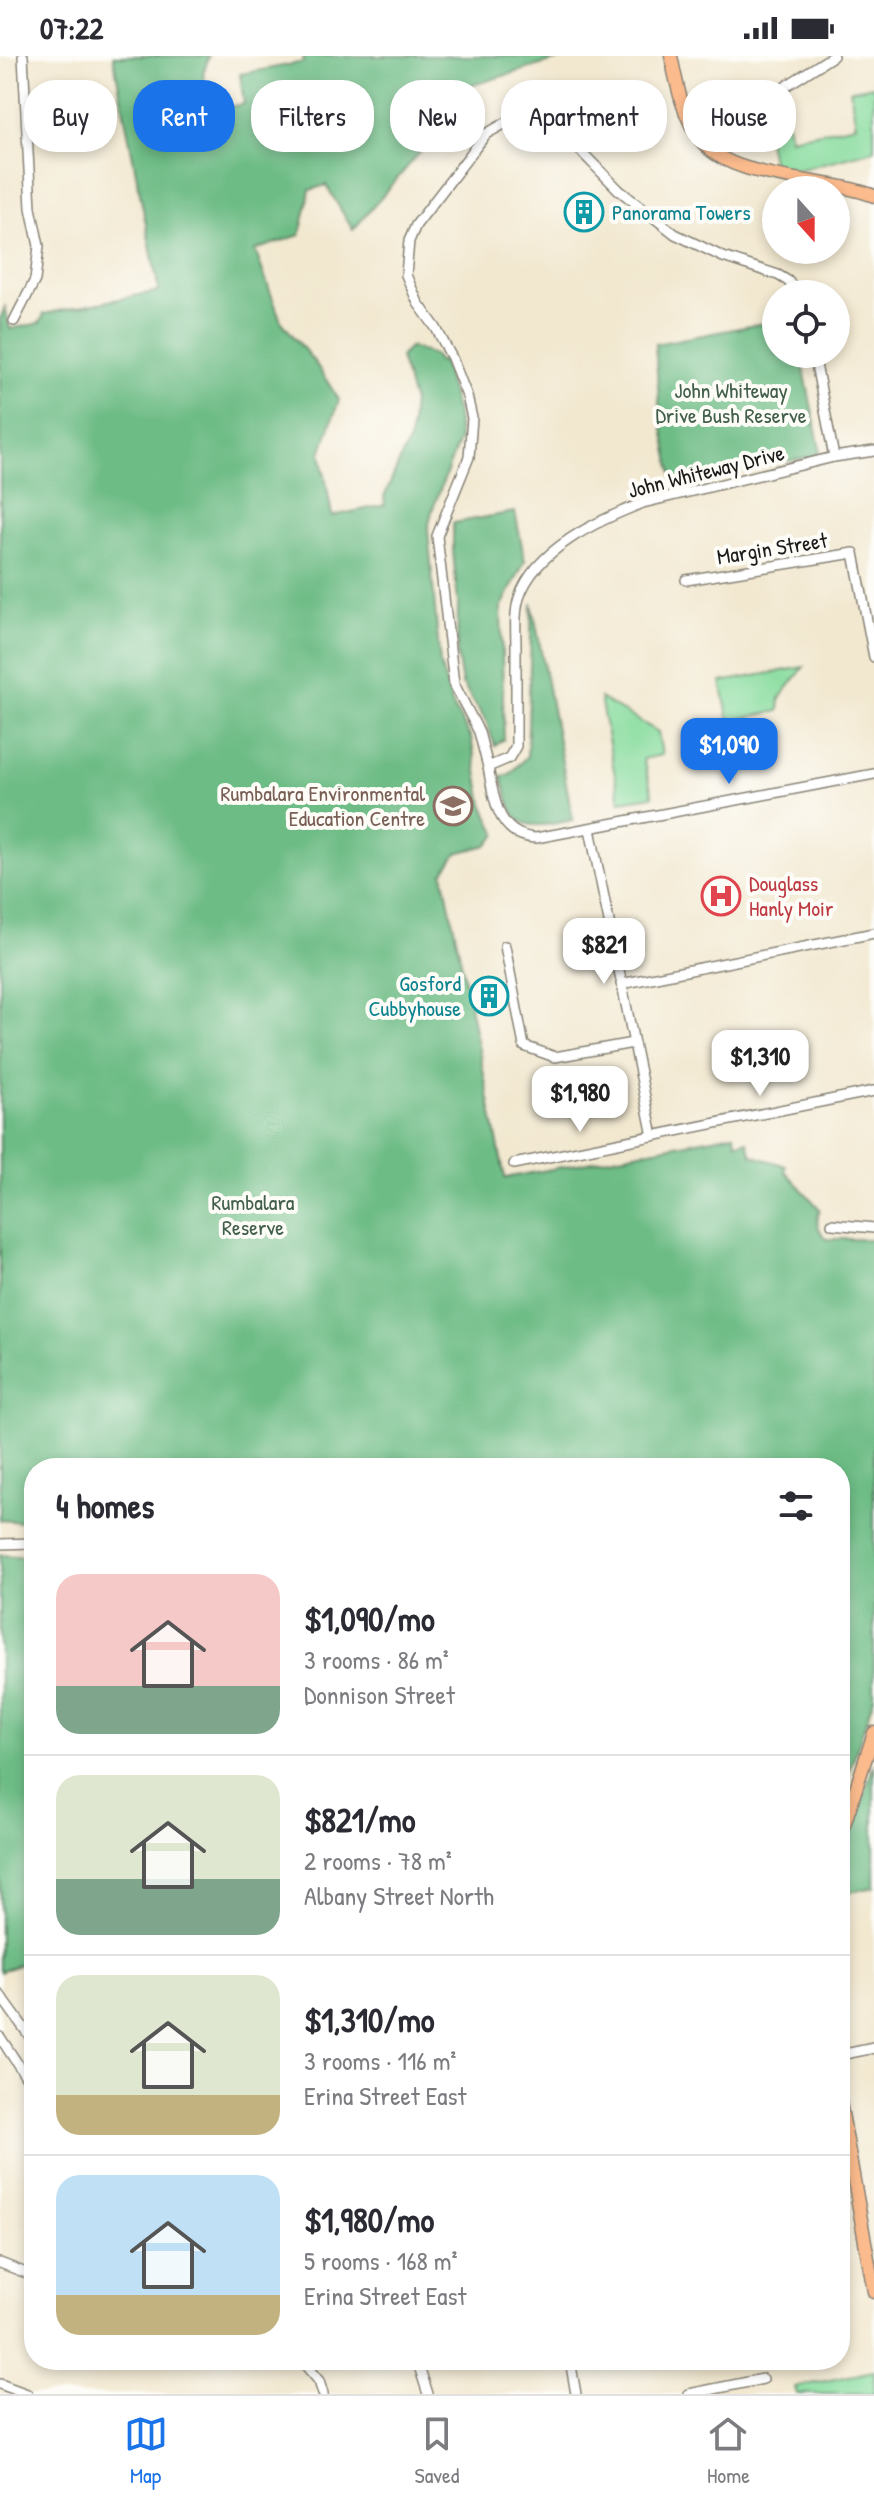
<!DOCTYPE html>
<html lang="en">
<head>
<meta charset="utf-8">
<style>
  body { margin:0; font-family:"Patrick Hand",sans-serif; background:#f7f7f7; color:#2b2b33; height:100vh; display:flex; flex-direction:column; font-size:30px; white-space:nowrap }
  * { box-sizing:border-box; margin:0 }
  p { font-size:26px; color:#7c7c81 }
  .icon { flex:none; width:44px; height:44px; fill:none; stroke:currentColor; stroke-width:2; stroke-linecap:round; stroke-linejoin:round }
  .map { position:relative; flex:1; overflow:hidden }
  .sheet { position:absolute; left:24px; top:1402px; width:826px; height:912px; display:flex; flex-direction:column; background:#fff; border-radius:32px; box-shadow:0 4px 12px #0003 }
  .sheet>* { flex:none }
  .banner { position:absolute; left:24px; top:24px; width:826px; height:72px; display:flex; gap:16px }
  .needle { width:52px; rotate:159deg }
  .fabs { position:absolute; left:762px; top:120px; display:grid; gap:16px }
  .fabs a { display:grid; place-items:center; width:88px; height:88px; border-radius:50%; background:#fff; box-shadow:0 4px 12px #0003; font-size:40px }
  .price { position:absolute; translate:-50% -68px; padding:0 18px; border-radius:16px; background:#fff; color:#222; font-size:26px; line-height:52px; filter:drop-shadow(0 2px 4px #0008) }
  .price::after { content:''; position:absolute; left:50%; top:48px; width:24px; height:18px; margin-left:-12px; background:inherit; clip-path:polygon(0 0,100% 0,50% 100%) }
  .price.current { background:#1a73e8; color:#fff }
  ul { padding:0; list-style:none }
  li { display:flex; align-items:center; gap:24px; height:200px; padding:0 32px }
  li+li { border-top:2px solid #e1e1e2 }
  li span { display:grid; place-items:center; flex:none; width:224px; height:160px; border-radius:24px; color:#555 }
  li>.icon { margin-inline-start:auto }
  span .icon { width:96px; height:96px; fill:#fffc; stroke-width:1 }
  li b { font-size:34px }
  h2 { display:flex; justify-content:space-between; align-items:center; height:96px; padding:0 32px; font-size:34px }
  .pill { padding:0 28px; border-radius:32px; background:#fff; box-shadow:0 4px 12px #0003; font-size:28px; line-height:72px }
  .pill.current { background:#1a73e8; color:#fff }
  .status { display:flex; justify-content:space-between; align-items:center; height:56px; padding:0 40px; background:#fff; direction:ltr }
  .status svg { height:22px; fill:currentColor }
  .menu { display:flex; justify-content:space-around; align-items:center; height:112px; border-top:2px solid #e1e1e2; background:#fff; font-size:22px; color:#7c7c81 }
  .menu a { display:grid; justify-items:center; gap:4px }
  .menu .current { color:#1a73e8 }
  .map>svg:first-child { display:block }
</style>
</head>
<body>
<div class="status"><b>07:22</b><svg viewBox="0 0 49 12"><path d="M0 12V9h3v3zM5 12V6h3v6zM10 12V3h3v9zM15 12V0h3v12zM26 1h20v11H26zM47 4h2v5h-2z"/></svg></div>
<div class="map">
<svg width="874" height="2338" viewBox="0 0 874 2338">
  <rect width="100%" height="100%" fill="#fdfcf7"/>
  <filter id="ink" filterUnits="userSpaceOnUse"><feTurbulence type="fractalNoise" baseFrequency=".0125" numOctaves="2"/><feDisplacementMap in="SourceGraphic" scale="16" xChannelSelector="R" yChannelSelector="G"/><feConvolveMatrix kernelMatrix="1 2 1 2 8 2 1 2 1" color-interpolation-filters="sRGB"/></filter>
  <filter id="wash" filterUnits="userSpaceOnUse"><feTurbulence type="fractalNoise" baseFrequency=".006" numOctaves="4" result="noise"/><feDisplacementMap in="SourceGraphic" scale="32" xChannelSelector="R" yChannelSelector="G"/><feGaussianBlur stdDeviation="1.8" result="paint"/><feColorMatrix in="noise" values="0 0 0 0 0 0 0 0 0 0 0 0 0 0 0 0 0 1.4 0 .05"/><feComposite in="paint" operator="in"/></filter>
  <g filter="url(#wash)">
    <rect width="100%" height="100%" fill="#f2e8d0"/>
    <g fill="#87dc9e" stroke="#527c5d" stroke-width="2">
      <polygon points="874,30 874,94 801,113 773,111 765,68 781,38 790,82 856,69 850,34"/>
      <polygon points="804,611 780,642 779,655 729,665 721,626"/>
      <polygon points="600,642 658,676 662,699 643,703 653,740 620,745"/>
      <polygon points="874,2315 874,2338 797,2338 795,2331"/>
    </g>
    <g fill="#6dbc85" stroke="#446c50" stroke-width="2">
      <path d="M113,0H209L203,18L211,54L244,48L240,18L304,6L303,0H571L459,33L460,67L421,95L353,174L326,129L310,134L300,179L255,194L281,265L316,308L339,344L321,397L332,460L385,449L384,441L410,382L413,344L400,301L410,291L434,299L439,306L443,304L457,358L459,384L432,455L428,473L440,608L453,650L471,682L483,748L497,779L487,789L457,797L443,817L505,1122L734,1078L737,1087L747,1085L752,1099L786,1110L785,1115L820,1153C815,1166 817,1173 827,1183H874V1641L840,1743V1412H34V1467L0,1464V263L5,251L10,273L40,267L44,258L159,235Z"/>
      <polygon points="776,265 776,298 801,298 820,393 816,400 674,426 660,359 655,288"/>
      <polygon points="515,456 525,505 501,552 504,683 495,690 486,665 462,628 457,598 458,547 453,496 453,467"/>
      <path d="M532,547L573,764C522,774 514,774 502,720L510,718L527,700Z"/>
      <polygon points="0,1499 34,1501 34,1903 0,1916"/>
      <polygon points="874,1707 874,1831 841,1838 841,1814"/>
    </g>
  </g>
  <g filter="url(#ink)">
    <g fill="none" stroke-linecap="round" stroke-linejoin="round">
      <g stroke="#878276" stroke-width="12">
        <g id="minor">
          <polyline points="786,30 833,0"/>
          <path d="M799,238L788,225L778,219L723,201L675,178L619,134L561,75L538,63L511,64L486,78L416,169L409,185L406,219L418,247L436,272L452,302L467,340L472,362L469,401L437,480L454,628L479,676L488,711L509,702L516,690C516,657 516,624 516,592C516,576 514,557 519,542C535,493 599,464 643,447L834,401L814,298"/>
          <polyline points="14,265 35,224 39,190 31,152 23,0"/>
          <polyline points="834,401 874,395"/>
          <polyline points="686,524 854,497 874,601"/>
          <path d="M488,711C494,742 497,780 536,782L874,718"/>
          <polyline points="590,773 653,1080"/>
          <polyline points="505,890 524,990 555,1001 633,987"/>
          <polyline points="621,928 874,877"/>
          <polyline points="514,1108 874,1035"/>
          <polyline points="832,1168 874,1172"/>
          <polyline points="0,1488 34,1487"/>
          <polyline points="0,1939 34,1986"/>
          <polyline points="0,1981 34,2033"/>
          <polyline points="840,1999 874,1992"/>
          <polyline points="0,2207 34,2220"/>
          <polyline points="301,2304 319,2325 323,2338"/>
          <polyline points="417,2304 428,2338"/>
          <polyline points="570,2304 576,2338"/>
          <polyline points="0,2328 27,2338"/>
          <polyline points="689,2338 763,2323"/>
        </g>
      </g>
      <g stroke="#878276" stroke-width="15">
        <g id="major">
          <path d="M671,0C677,30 683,63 703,87C735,125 827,121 874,140"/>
          <polyline points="840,1781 874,1677"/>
          <polyline points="840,2046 874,2236"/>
        </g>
      </g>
      <use href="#minor" stroke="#fff" stroke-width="9"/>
      <use href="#major" stroke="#fbbb8d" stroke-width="12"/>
    </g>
  </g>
  <defs>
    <g id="building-ring" transform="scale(2)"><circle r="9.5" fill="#fdfcf7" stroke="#0f9aa8" stroke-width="1.5"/><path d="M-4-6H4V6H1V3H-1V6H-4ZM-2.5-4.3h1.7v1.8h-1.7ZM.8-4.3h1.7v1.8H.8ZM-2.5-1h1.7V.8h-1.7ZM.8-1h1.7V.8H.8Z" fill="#0f9aa8"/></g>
    <g id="school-ring" transform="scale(2)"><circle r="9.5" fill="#fdfcf7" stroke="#8d6e63" stroke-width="1.5"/><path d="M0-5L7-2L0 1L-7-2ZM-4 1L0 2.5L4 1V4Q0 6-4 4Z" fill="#8d6e63"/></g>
    <g id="hospital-ring" transform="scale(2)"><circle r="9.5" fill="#fdfcf7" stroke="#e0444e" stroke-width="1.5"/><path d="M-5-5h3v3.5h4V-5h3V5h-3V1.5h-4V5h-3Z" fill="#e0444e"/></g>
  </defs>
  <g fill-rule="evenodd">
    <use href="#building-ring" x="584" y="156"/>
    <use href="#school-ring" x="453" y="750"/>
    <use href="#hospital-ring" x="721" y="840"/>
    <use href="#building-ring" x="489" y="940"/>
  </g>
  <g text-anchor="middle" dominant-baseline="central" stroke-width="8" stroke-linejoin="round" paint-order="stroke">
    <g font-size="22" fill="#0d838f" stroke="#fdfcf7" text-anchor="start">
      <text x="612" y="156">Panorama Towers</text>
      <text x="461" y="927" text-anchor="end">Gosford<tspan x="461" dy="25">Cubbyhouse</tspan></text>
    </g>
    <g font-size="22" fill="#415f4a" stroke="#fdfcf7">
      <text x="731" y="334">John Whiteway<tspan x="731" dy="25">Drive Bush Reserve</tspan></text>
      <text x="253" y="1146">Rumbalara<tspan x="253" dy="25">Reserve</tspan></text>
    </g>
    <g font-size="22" fill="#1c1c1c" stroke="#fdfcf7">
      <text transform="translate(706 415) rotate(-14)">John Whiteway Drive</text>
      <text transform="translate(772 492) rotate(-9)">Margin Street</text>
    </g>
    <g font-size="22" fill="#785e54" stroke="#fdfcf7" text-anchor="end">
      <text x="425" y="737">Rumbalara Environmental<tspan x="425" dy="25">Education Centre</tspan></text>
    </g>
    <g font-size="22" fill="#be3a42" stroke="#fdfcf7" text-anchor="start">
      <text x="749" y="827">Douglass<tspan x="749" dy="25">Hanly Moir</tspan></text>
    </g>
  </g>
</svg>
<div class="fabs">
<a><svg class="needle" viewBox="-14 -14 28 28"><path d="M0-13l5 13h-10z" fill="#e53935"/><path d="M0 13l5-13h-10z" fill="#7c7c81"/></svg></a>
<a><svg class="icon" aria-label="locate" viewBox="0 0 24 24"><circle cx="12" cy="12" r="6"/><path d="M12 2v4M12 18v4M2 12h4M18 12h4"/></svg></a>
</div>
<b class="price current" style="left:729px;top:730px">$1,090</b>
<b class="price" style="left:604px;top:930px">$821</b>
<b class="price" style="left:760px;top:1042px">$1,310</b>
<b class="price" style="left:580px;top:1078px">$1,980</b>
<div class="banner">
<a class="pill">Buy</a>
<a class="pill current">Rent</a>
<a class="pill">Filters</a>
<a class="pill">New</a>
<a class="pill">Apartment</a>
<a class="pill">House</a>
</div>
<section class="sheet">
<h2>4 homes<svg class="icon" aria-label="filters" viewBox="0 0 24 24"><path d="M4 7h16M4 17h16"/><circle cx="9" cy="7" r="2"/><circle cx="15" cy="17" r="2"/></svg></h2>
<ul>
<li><span style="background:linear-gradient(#f6c9c9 70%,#7fa58c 0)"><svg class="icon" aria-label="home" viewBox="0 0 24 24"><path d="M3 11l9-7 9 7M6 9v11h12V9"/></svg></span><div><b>$1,090/mo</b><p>3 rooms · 86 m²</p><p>Donnison Street</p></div></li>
<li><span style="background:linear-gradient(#dfe7d0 65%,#7fa58c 0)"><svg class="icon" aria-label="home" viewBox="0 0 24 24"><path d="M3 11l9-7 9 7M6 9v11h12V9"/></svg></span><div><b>$821/mo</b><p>2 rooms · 78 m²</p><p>Albany Street North</p></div></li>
<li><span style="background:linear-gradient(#dfe7d0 75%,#c2b280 0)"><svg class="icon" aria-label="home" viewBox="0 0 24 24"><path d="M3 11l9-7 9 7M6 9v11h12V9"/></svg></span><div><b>$1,310/mo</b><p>3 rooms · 116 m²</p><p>Erina Street East</p></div></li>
<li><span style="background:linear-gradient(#bfe0f5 75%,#c2b280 0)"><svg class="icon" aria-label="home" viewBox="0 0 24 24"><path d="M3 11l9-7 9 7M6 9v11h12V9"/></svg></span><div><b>$1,980/mo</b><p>5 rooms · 168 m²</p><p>Erina Street East</p></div></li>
</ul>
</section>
</div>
<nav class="menu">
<a class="current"><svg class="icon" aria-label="map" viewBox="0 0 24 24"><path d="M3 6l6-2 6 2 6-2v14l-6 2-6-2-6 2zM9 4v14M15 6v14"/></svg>Map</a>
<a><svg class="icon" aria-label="saved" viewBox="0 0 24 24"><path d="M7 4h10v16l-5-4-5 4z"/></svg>Saved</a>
<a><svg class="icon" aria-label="home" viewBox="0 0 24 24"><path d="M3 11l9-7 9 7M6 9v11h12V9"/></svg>Home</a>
</nav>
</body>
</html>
